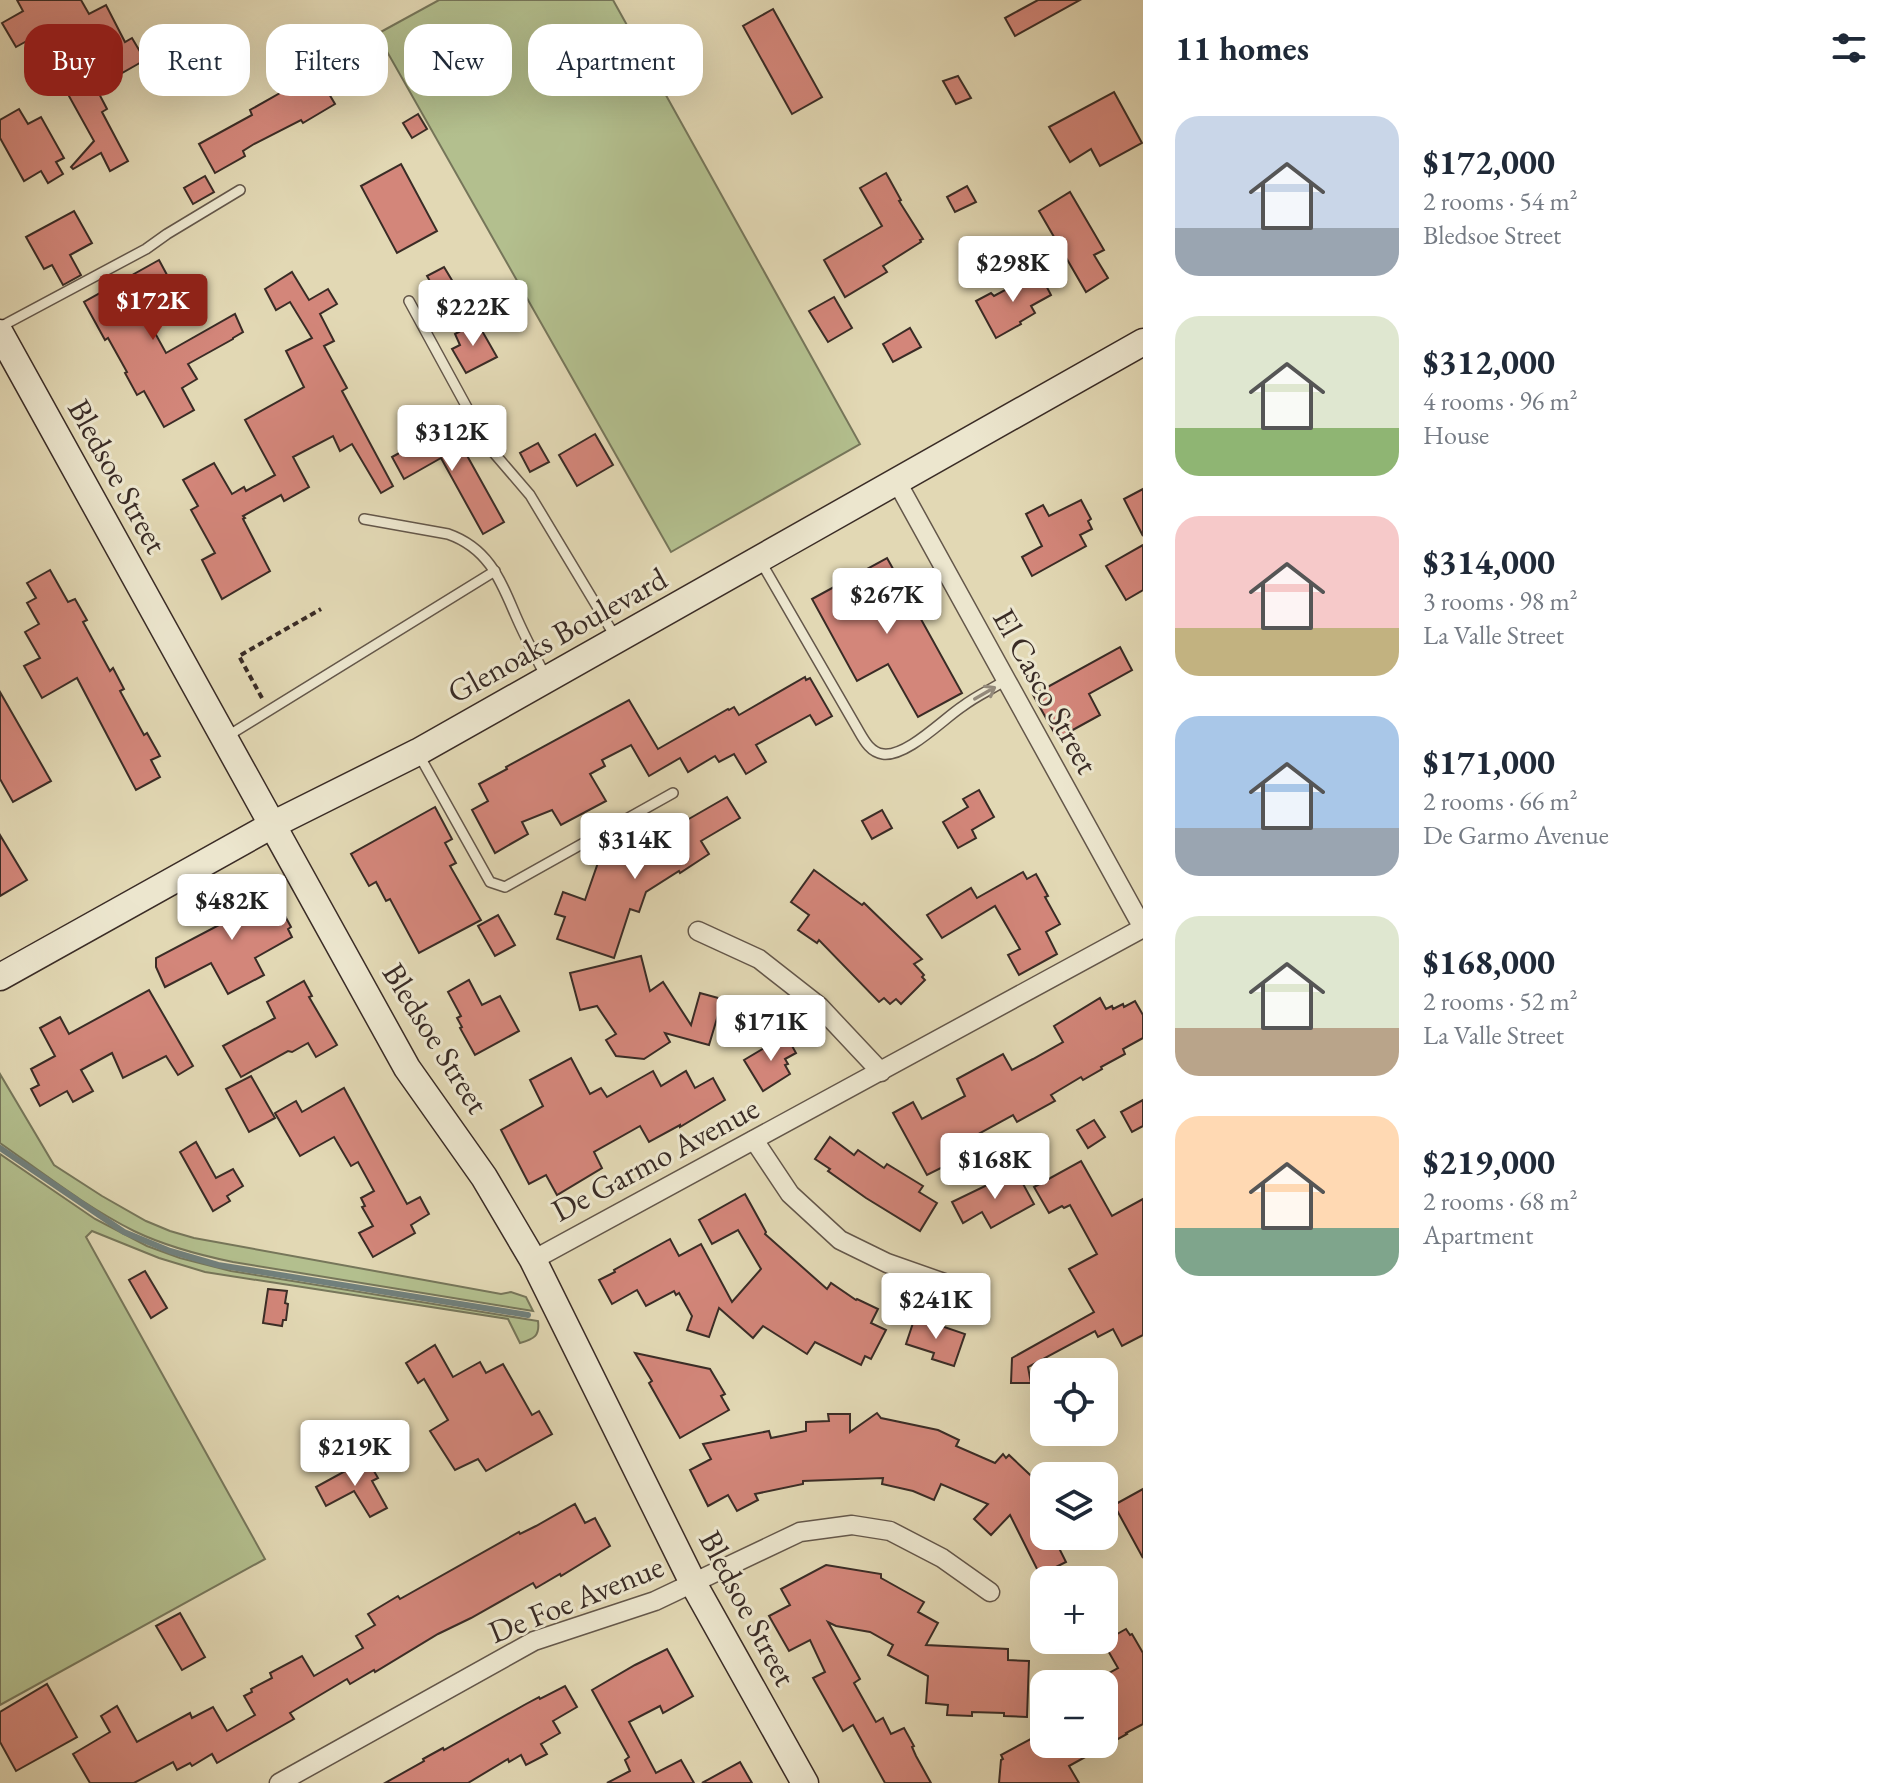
<!DOCTYPE html>
<html lang="en">
<head>
<meta charset="utf-8">
<style>
  body { margin:0; font-family:"EB Garamond",serif; background:#f2f2f3; color:#1f2937; height:100vh; display:flex; flex-direction:column; font-size:30px; white-space:nowrap }
  * { box-sizing:border-box; margin:0 }
  p { font-size:26px; color:#747a83 }
  .icon { flex:none; width:44px; height:44px; fill:none; stroke:currentColor; stroke-width:2; stroke-linecap:round; stroke-linejoin:round }
  .map { position:relative; flex:1; overflow:hidden }
  .drawer { display:flex; flex-direction:column; background:#fff; width:760px }
  .drawer>* { flex:none }
  .hud { position:absolute; left:24px; top:24px; width:760px; height:72px; display:flex; gap:16px }
  .tools { position:absolute; left:1030px; top:1358px; display:grid; gap:16px }
  .tools a { display:grid; place-items:center; width:88px; height:88px; border-radius:16px; background:#fff; box-shadow:0 8px 32px #0002; font-size:40px }
  .price { position:absolute; translate:-50% -68px; padding:0 18px; border-radius:8px; background:#fff; color:#222; font-size:26px; line-height:52px; filter:drop-shadow(0 2px 4px #0008) }
  .price::after { content:''; position:absolute; left:50%; top:48px; width:24px; height:18px; margin-left:-12px; background:inherit; clip-path:polygon(0 0,100% 0,50% 100%) }
  .price.active { background:#8f2418; color:#fff }
  ul { padding:0; list-style:none }
  li { display:flex; align-items:center; gap:24px; height:200px; padding:0 32px }
  li span { display:grid; place-items:center; flex:none; width:224px; height:160px; border-radius:24px; color:#555 }
  li>.icon { margin-inline-start:auto }
  span .icon { width:96px; height:96px; fill:#fffc; stroke-width:1 }
  li b { font-size:34px }
  h2 { display:flex; justify-content:space-between; align-items:center; height:96px; padding:0 32px; font-size:34px }
  .tag { padding:0 28px; border-radius:24px; background:#fff; box-shadow:0 8px 32px #0002; font-size:28px; line-height:72px }
  .tag.active { background:#8f2418; color:#fff }
  main { display:flex; flex:1; min-height:0 }
  .map>svg:first-child { display:block }
</style>
</head>
<body>
<main>
<div class="map">
<svg width="1143" height="1783" viewBox="0 0 1143 1783">
  <rect width="100%" height="100%" fill="#e2d8b4"/>
  <filter id="stains"><feTurbulence type="fractalNoise" baseFrequency=".0025" numOctaves="4"/><feColorMatrix values="0 0 0 0 .2 0 0 0 0 .09 0 0 0 0 .02 0 0 0 .5 -.17"/></filter>
  <radialGradient id="worn" r=".72"><stop offset=".6" stop-color="#630" stop-opacity="0"/><stop offset="1" stop-color="#630" stop-opacity=".3"/></radialGradient>
  <g fill="#b3bf8e" stroke="#76765a" stroke-width="2">
    <polygon points="439,0 613,0 860,444 671,552 377,34"/>
    <path d="M0,1074L54,1165L102,1196L146,1221L170,1231L194,1238L501,1294L511,1292L526,1297L533,1311L233,1262C199,1255 165,1246 134,1231C86,1207 43,1173 0,1143Z"/>
    <path d="M0,1154L95,1219L147,1246L180,1258L231,1271L538,1321C540,1336 534,1339 520,1343L508,1319L205,1272L159,1258L92,1231L86,1237L265,1559L0,1705Z"/>
  </g>
  <g fill="none" stroke-linecap="round" stroke-linejoin="round">
    <polyline stroke="#71807c" stroke-width="6" points="0,1148 124,1232 170,1251 218,1265 528,1315"/>
  </g>
  <g fill="#d3867a" stroke="#3a2c26" stroke-width="2">
    <polygon points="17,0 81,0 89,14 106,5 125,42 132,38 145,60 96,88 107,109 102,112 128,161 110,171 101,153 73,169 71,167 94,141 49,60 47,61 34,37 16,47 2,23 23,11"/>
    <polygon points="1038,0 1080,0 1015,36 1005,18"/>
    <polygon points="773,9 822,97 792,114 743,26"/>
    <polygon points="273,72 300,75 303,80 316,72 335,104 303,123 301,120 254,144 243,151 245,156 215,173 199,144 252,115 250,110 287,89"/>
    <polygon points="958,76 971,98 956,104 943,81"/>
    <polygon points="1114,92 1142,143 1100,166 1091,149 1070,162 1049,127"/>
    <polygon points="19,109 28,124 41,117 64,158 56,162 63,174 48,183 41,171 24,181 0,138 0,120"/>
    <polygon points="418,114 427,129 412,138 403,123"/>
    <polygon points="401,164 437,231 397,253 361,186"/>
    <polygon points="886,173 901,200 899,201 923,239 920,240 921,242 883,266 887,272 845,297 824,260 882,226 860,188"/>
    <polygon points="205,176 214,192 193,204 184,188"/>
    <polygon points="967,186 976,202 955,212 947,197"/>
    <polygon points="1070,192 1104,250 1094,255 1108,278 1086,292 1039,211"/>
    <polygon points="74,211 92,243 70,255 81,275 63,285 52,265 44,269 26,237"/>
    <polygon points="159,260 173,286 139,304 166,353 235,314 243,332 233,338 233,339 188,364 197,379 182,388 194,410 164,427 144,391 137,395 125,373 127,372 108,338 105,340 84,302"/>
    <polygon points="444,267 456,287 439,297 427,276"/>
    <polygon points="292,272 309,300 328,289 337,304 320,314 334,341 324,346 347,388 342,391 393,486 381,493 352,444 340,451 333,436 293,457 309,487 284,501 281,495 243,516 245,518 243,519 270,571 222,599 202,560 215,553 191,510 198,506 183,480 214,463 232,494 244,487 246,491 275,475 245,420 304,387 286,351 312,338 290,302 276,310 265,289"/>
    <polygon points="1039,272 1051,295 1031,306 1035,313 1020,322 1021,324 996,338 976,301 991,293 994,296"/>
    <polygon points="834,297 852,328 828,342 809,311"/>
    <polygon points="477,322 497,357 466,373 452,349 460,345 455,334"/>
    <polygon points="910,328 921,347 893,362 883,344"/>
    <polygon points="450,425 504,522 483,534 441,458 404,479 392,457"/>
    <polygon points="595,434 613,465 577,486 559,455"/>
    <polygon points="538,443 549,462 530,472 520,453"/>
    <polygon points="1143,489 1143,536 1124,499"/>
    <polygon points="1081,500 1091,519 1088,521 1092,529 1080,535 1086,546 1032,576 1022,557 1042,546 1026,514 1043,505 1049,516"/>
    <polygon points="1143,545 1143,590 1126,600 1106,566"/>
    <polygon points="887,558 962,693 918,717 888,664 857,681 812,599"/>
    <polygon points="50,570 68,602 75,599 87,620 83,622 110,671 113,668 124,689 120,691 144,735 147,733 160,756 151,760 160,777 136,790 77,678 42,698 24,666 40,658 25,632 39,624 27,603 36,598 27,583"/>
    <polygon points="1120,647 1132,670 1089,694 1100,715 1060,737 1058,733 1055,734 1033,695"/>
    <polygon points="805,677 806,680 810,678 832,716 816,725 810,715 756,745 766,762 746,774 734,754 719,762 715,756 688,772 680,758 649,776 631,745 602,760 605,766 590,774 606,801 561,825 552,810 522,822 528,834 495,853 472,810 488,801 479,784 507,769 506,767 629,700 658,749 728,709 729,710 734,707 739,715"/>
    <polygon points="0,692 51,781 13,802 0,779"/>
    <polygon points="979,790 994,817 972,830 976,838 958,848 943,822 968,807 963,799"/>
    <polygon points="727,797 740,818 701,841 709,854 680,873 679,871 646,892 639,912 630,909 614,958 557,939 565,917 555,914 563,892 585,900 600,857 631,836 647,860 675,843 671,837 675,835 669,825 684,815 687,820"/>
    <polygon points="435,807 452,839 445,843 456,863 450,866 481,920 419,953 390,899 386,901 376,882 369,886 351,854"/>
    <polygon points="882,810 892,828 872,839 862,821"/>
    <polygon points="0,835 27,880 0,896"/>
    <polygon points="814,870 862,905 864,903 922,959 914,964 924,975 922,977 925,980 901,1004 896,999 890,1004 884,998 879,1002 819,940 817,943 798,930 809,915 791,902"/>
    <polygon points="1023,872 1027,879 1036,874 1048,896 1045,897 1060,924 1046,932 1057,954 1019,975 1008,955 1020,949 995,906 942,938 927,915 971,888 977,898"/>
    <polygon points="256,883 259,888 267,883 291,927 288,929 292,937 255,958 264,975 228,994 211,963 165,987 156,967 156,958 240,914 231,897"/>
    <polygon points="498,915 515,945 495,956 478,926"/>
    <polygon points="641,956 650,991 663,982 691,1025 700,993 751,1007 743,1035 726,1030 718,1015 709,1045 665,1033 670,1042 644,1059 616,1056 606,1040 616,1034 597,1006 580,1010 570,973"/>
    <polygon points="469,980 482,1005 500,996 519,1031 475,1055 460,1028 462,1027 457,1018 461,1016 448,992"/>
    <polygon points="304,981 312,996 309,997 337,1045 316,1057 308,1043 292,1052 288,1051 241,1077 223,1046 275,1018 267,1002"/>
    <polygon points="149,990 193,1066 178,1075 166,1056 123,1078 112,1053 81,1070 93,1091 73,1102 67,1091 40,1106 31,1089 39,1085 31,1069 55,1056 40,1028 60,1017 69,1034"/>
    <polygon points="1100,998 1106,1009 1112,1006 1113,1009 1123,1004 1124,1007 1135,1001 1143,1015 1143,1038 1123,1049 1125,1054 1101,1067 1102,1069 1083,1080 1081,1077 1051,1095 1055,1101 1017,1122 1013,1115 958,1145 965,1156 927,1175 893,1113 913,1102 922,1119 965,1096 957,1079 1003,1054 1012,1070 1033,1059 1063,1042 1054,1026"/>
    <polygon points="786,1035 796,1053 785,1059 788,1064 785,1065 790,1074 763,1091 744,1060"/>
    <polygon points="571,1058 590,1094 601,1088 607,1097 653,1071 661,1086 686,1071 695,1088 713,1078 725,1100 680,1127 680,1125 649,1142 640,1126 594,1152 602,1168 557,1195 546,1175 529,1184 501,1130 543,1106 530,1080"/>
    <polygon points="251,1076 275,1118 249,1132 226,1089"/>
    <polygon points="344,1088 407,1204 420,1197 429,1214 411,1225 415,1233 373,1257 359,1233 373,1226 362,1207 365,1206 361,1198 374,1191 358,1162 351,1166 334,1137 300,1156 275,1113 296,1101 302,1112"/>
    <polygon points="1143,1100 1143,1126 1132,1132 1121,1112"/>
    <polygon points="1094,1120 1105,1137 1088,1148 1077,1130"/>
    <polygon points="830,1137 854,1155 858,1150 884,1168 887,1164 923,1186 919,1192 937,1203 920,1231 866,1198 828,1171 830,1169 815,1159"/>
    <polygon points="196,1142 216,1178 233,1169 243,1186 227,1196 230,1201 213,1211 180,1152"/>
    <polygon points="1081,1161 1112,1216 1143,1199 1143,1335 1122,1346 1113,1329 1098,1337 1095,1331 1028,1367 1031,1383 1011,1383 1012,1358 1094,1312 1069,1269 1097,1254 1070,1205 1064,1208 1062,1206 1049,1213 1034,1187"/>
    <polygon points="1016,1171 1034,1204 991,1228 982,1212 963,1223 952,1202"/>
    <polygon points="745,1194 766,1232 765,1234 827,1289 831,1283 856,1300 857,1299 878,1309 871,1323 886,1330 871,1359 865,1356 861,1365 815,1342 807,1354 763,1326 753,1338 719,1308 709,1337 687,1330 692,1316 679,1293 676,1295 674,1291 646,1306 637,1290 612,1304 599,1280 615,1272 614,1270 670,1239 679,1256 701,1244 732,1302 761,1269 738,1230 712,1244 699,1220"/>
    <polygon points="145,1271 167,1308 151,1318 129,1280"/>
    <polygon points="268,1289 287,1291 285,1303 288,1304 286,1320 283,1320 282,1326 263,1323"/>
    <polygon points="915,1317 965,1334 954,1366 932,1359 934,1353 906,1344"/>
    <polygon points="435,1345 453,1377 480,1362 486,1373 503,1364 532,1415 539,1411 552,1434 486,1471 478,1459 455,1470 430,1431 448,1420 424,1379 418,1383 406,1363"/>
    <polygon points="635,1353 710,1369 725,1394 721,1396 729,1410 680,1438 649,1383 652,1381"/>
    <polygon points="877,1413 881,1418 938,1430 959,1440 956,1446 995,1463 1003,1454 1006,1458 1009,1455 1044,1488 1044,1536 1053,1536 1066,1562 1040,1575 1010,1515 991,1535 974,1519 988,1504 941,1484 934,1500 913,1491 882,1484 883,1478 803,1481 803,1484 755,1494 758,1500 737,1511 728,1495 708,1506 690,1470 711,1459 703,1444 769,1431 771,1438 806,1431 806,1422 829,1421 828,1414 850,1414 850,1432"/>
    <polygon points="367,1459 378,1478 372,1481 387,1508 370,1517 354,1491 326,1506 316,1487"/>
    <polygon points="1143,1489 1143,1558 1114,1505"/>
    <polygon points="575,1504 585,1523 595,1518 610,1546 561,1576 560,1574 536,1588 533,1583 471,1618 438,1634 375,1672 374,1670 350,1684 347,1679 290,1713 294,1719 217,1763 212,1754 192,1766 190,1763 177,1770 173,1762 134,1783 90,1783 73,1754 110,1732 101,1716 117,1706 137,1742 190,1713 192,1718 213,1707 227,1731 255,1715 244,1696 252,1692 251,1689 272,1678 270,1673 302,1656 314,1676 363,1648 356,1636 375,1625 368,1614 398,1596 400,1599 519,1532 520,1534 536,1526"/>
    <polygon points="826,1565 881,1574 881,1578 924,1602 918,1612 938,1623 926,1645 1008,1649 1008,1660 1029,1661 1027,1717 1004,1716 1004,1713 972,1712 972,1716 947,1715 948,1705 926,1703 928,1676 888,1655 893,1645 870,1632 836,1626 828,1622 860,1679 854,1683 876,1722 883,1718 891,1734 904,1728 914,1746 912,1747 916,1756 931,1783 885,1783 853,1725 843,1731 813,1678 825,1672 810,1640 789,1651 769,1616 790,1605 781,1589"/>
    <polygon points="180,1613 205,1657 182,1670 156,1626"/>
    <polygon points="1126,1629 1130,1635 1132,1634 1143,1653 1143,1724 1126,1733 1127,1734 1069,1766 1079,1783 999,1783 1001,1760 1003,1759 1001,1755 1044,1732 1044,1744 1109,1744 1104,1736 1104,1694 1108,1692 1100,1678 1118,1668 1103,1642"/>
    <polygon points="667,1649 693,1696 663,1713 660,1706 629,1722 656,1773 681,1760 694,1783 607,1783 630,1771 625,1760 629,1757 592,1690 635,1665"/>
    <polygon points="47,1684 77,1737 16,1771 0,1742 0,1712"/>
    <polygon points="565,1686 577,1707 553,1721 560,1733 541,1744 547,1754 526,1765 521,1755 509,1762 508,1759 468,1783 385,1783 424,1761 423,1759 443,1748 444,1750 526,1704 539,1697 540,1699"/>
    <polygon points="740,1762 752,1783 702,1783"/>
  </g>
  <g fill="none" stroke-linecap="round" stroke-linejoin="round">
    <g stroke="#64574a" stroke-width="12">
      <g id="lane">
        <polyline points="409,301 488,446 530,495 616,638"/>
        <polyline points="0,327 146,249 167,234 240,190"/>
        <path d="M364,519L448,534C488,548 500,579 515,614C524,635 535,656 546,677"/>
        <path d="M761,562L857,728C863,738 869,752 883,754C907,757 943,719 963,706C976,696 992,689 1006,680"/>
        <polyline points="226,737 495,571"/>
        <polyline points="419,755 490,882 505,887 673,793"/>
      </g>
    </g>
    <g stroke="#64574a" stroke-width="21">
      <g id="street">
        <polyline points="897,482 1143,928"/>
        <polyline points="698,931 759,959 819,1006 881,1072"/>
        <polyline points="754,1140 790,1194 840,1240 887,1263 944,1283"/>
        <polyline points="533,1260 1143,928"/>
        <polyline points="279,1783 534,1641 655,1601 800,1532 852,1525 890,1531 942,1558 990,1592"/>
      </g>
    </g>
    <g stroke="#3a2c26" stroke-width="29">
      <g id="secondary">
        <polyline points="0,333 407,1068 484,1177 533,1260 693,1583 805,1783"/>
        <polyline points="0,977 274,824 418,752 1143,342"/>
      </g>
    </g>
    <polyline stroke="#3a2c26" stroke-width="4" stroke-dasharray="6 4" stroke-linecap="butt" points="262,698 239,656 321,609"/>
    <use href="#lane" stroke="#ece6ce" stroke-width="9"/>
    <use href="#street" stroke="#ece6ce" stroke-width="18"/>
    <use href="#secondary" stroke="#ece6ce" stroke-width="26"/>
  </g>
  <defs><path id="oneway-shaft" d="M-6 0H5M1.5-3L5.5 0L1.5 3" fill="none" stroke-width="1.6" stroke-linecap="round" stroke-linejoin="round" transform="scale(2)"/></defs>
  <use stroke="#93897a" href="#oneway-shaft" transform="translate(985 693) rotate(-30)"/>
  <g text-anchor="middle" dominant-baseline="central" stroke-width="6" stroke-linejoin="round" paint-order="stroke">
    <g font-size="32" fill="#3a2c26" stroke="#ece6ce">
      <text transform="translate(118 476) rotate(61)">Bledsoe Street</text>
      <text transform="translate(557 635) rotate(-29)">Glenoaks Boulevard</text>
      <text transform="translate(1046 691) rotate(61)">El Casco Street</text>
      <text transform="translate(436 1038) rotate(58)">Bledsoe Street</text>
      <text transform="translate(655 1159) rotate(-28)">De Garmo Avenue</text>
      <text transform="translate(576 1599) rotate(-22)">De Foe Avenue</text>
      <text transform="translate(748 1608) rotate(62)">Bledsoe Street</text>
    </g>
  </g>
  <rect width="100%" height="100%" filter="url(#stains)"/>
  <rect width="100%" height="100%" fill="url(#worn)"/>
</svg>
<div class="tools">
<a><svg class="icon" aria-label="locate" viewBox="0 0 24 24"><circle cx="12" cy="12" r="6"/><path d="M12 2v4M12 18v4M2 12h4M18 12h4"/></svg></a>
<a><svg class="icon" aria-label="layers" viewBox="0 0 24 24"><path d="M12 4l9 5-9 5-9-5zM3 14l9 5 9-5"/></svg></a>
<a>+</a>
<a>−</a>
</div>
<b class="price" style="left:1013px;top:304px">$298K</b>
<b class="price active" style="left:153px;top:342px">$172K</b>
<b class="price" style="left:473px;top:348px">$222K</b>
<b class="price" style="left:452px;top:473px">$312K</b>
<b class="price" style="left:887px;top:636px">$267K</b>
<b class="price" style="left:635px;top:881px">$314K</b>
<b class="price" style="left:232px;top:942px">$482K</b>
<b class="price" style="left:771px;top:1063px">$171K</b>
<b class="price" style="left:995px;top:1201px">$168K</b>
<b class="price" style="left:936px;top:1341px">$241K</b>
<b class="price" style="left:355px;top:1488px">$219K</b>
<div class="hud">
<a class="tag active">Buy</a>
<a class="tag">Rent</a>
<a class="tag">Filters</a>
<a class="tag">New</a>
<a class="tag">Apartment</a>
</div>
</div>
<section class="drawer">
<h2>11 homes<svg class="icon" aria-label="filters" viewBox="0 0 24 24"><path d="M4 7h16M4 17h16"/><circle cx="9" cy="7" r="2"/><circle cx="15" cy="17" r="2"/></svg></h2>
<ul>
<li><span style="background:linear-gradient(#c9d6e8 70%,#9aa5b1 0)"><svg class="icon" aria-label="home" viewBox="0 0 24 24"><path d="M3 11l9-7 9 7M6 9v11h12V9"/></svg></span><div><b>$172,000</b><p>2 rooms · 54 m²</p><p>Bledsoe Street</p></div></li>
<li><span style="background:linear-gradient(#dfe7d0 70%,#8fb573 0)"><svg class="icon" aria-label="home" viewBox="0 0 24 24"><path d="M3 11l9-7 9 7M6 9v11h12V9"/></svg></span><div><b>$312,000</b><p>4 rooms · 96 m²</p><p>House</p></div></li>
<li><span style="background:linear-gradient(#f6c9c9 70%,#c2b280 0)"><svg class="icon" aria-label="home" viewBox="0 0 24 24"><path d="M3 11l9-7 9 7M6 9v11h12V9"/></svg></span><div><b>$314,000</b><p>3 rooms · 98 m²</p><p>La Valle Street</p></div></li>
<li><span style="background:linear-gradient(#a9c7e8 70%,#9aa5b1 0)"><svg class="icon" aria-label="home" viewBox="0 0 24 24"><path d="M3 11l9-7 9 7M6 9v11h12V9"/></svg></span><div><b>$171,000</b><p>2 rooms · 66 m²</p><p>De Garmo Avenue</p></div></li>
<li><span style="background:linear-gradient(#dfe7d0 70%,#b9a48a 0)"><svg class="icon" aria-label="home" viewBox="0 0 24 24"><path d="M3 11l9-7 9 7M6 9v11h12V9"/></svg></span><div><b>$168,000</b><p>2 rooms · 52 m²</p><p>La Valle Street</p></div></li>
<li><span style="background:linear-gradient(#ffd9b3 70%,#7fa58c 0)"><svg class="icon" aria-label="home" viewBox="0 0 24 24"><path d="M3 11l9-7 9 7M6 9v11h12V9"/></svg></span><div><b>$219,000</b><p>2 rooms · 68 m²</p><p>Apartment</p></div></li>
</ul>
</section>
</main>
</body>
</html>
